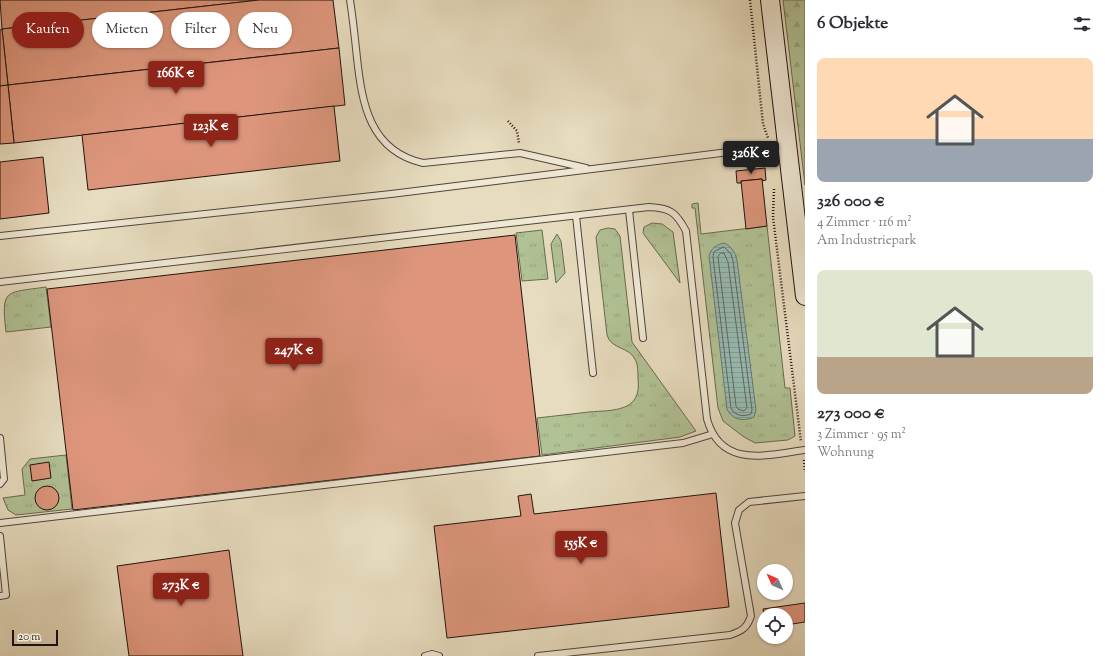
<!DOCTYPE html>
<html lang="de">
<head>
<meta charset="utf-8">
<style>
  body { margin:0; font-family:"Sorts Mill Goudy",serif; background:#f7f7f7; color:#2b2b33; height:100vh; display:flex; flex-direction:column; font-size:15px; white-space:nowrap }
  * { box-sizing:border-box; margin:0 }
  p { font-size:13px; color:#7c7c81 }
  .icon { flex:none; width:22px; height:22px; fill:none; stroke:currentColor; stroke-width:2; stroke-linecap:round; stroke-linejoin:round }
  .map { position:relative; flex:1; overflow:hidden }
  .panel { display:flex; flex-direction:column; background:#fff; width:300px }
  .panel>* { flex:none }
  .top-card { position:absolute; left:12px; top:12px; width:380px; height:36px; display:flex; gap:8px }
  .needle { width:26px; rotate:315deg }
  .controls { position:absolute; left:757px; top:564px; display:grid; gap:8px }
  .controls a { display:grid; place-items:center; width:36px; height:36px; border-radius:50%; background:#fff; box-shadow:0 1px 3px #0004; font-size:20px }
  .scale { position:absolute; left:12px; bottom:10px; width:46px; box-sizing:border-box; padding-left:4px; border:2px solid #21130e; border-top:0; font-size:11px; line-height:14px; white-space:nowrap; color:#21130e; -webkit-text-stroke:3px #efe8d5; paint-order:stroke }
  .price { position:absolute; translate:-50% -34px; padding:0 9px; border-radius:4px; background:#8f2418; color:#fff; font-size:13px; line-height:26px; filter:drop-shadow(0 1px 2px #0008) }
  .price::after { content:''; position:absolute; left:50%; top:24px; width:12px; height:9px; margin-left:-6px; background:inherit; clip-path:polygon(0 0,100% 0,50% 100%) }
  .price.selected { background:#222; color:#fff }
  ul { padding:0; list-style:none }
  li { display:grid; align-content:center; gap:8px; height:212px; padding:0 12px }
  li span { display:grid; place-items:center; height:124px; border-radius:8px; color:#555 }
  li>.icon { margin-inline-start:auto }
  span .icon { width:72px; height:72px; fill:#fffc; stroke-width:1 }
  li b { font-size:17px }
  h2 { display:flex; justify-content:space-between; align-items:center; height:48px; padding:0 12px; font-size:17px }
  .chip { padding:0 14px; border-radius:18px; background:#fff; box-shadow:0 1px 3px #0004; font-size:14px; line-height:36px }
  .chip.selected { background:#8f2418; color:#fff }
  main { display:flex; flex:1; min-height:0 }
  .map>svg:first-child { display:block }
</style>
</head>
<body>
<main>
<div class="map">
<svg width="805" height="656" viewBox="0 0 805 656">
  <defs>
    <pattern id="grass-tufts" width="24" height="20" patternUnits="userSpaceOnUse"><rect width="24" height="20" fill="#b1c295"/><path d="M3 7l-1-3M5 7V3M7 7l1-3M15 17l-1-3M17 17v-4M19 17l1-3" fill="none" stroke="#98a67f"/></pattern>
    <pattern id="forest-firs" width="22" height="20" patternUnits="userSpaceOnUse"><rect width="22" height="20" fill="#b1c295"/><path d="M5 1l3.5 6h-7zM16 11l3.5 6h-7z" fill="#98a67f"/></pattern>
    <pattern id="water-rules" width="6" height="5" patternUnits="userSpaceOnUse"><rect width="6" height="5" fill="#97bbb3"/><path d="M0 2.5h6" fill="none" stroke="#82a099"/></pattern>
  </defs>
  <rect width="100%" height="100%" fill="#e7dcbf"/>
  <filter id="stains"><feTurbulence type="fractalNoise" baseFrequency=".005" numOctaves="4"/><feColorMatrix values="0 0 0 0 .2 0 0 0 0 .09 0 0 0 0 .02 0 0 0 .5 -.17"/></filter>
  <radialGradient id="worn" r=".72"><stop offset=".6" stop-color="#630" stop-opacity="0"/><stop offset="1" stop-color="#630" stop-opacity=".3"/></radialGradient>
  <g fill="url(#grass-tufts)" stroke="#696a52">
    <polygon points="698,203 701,234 767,226 785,388 790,388 795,436 788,440 755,443 744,437 723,421 718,408 695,208 692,208 692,204"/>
    <polygon points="652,223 662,224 673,232 680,283 643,233 644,227"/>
    <path d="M608,228L615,229L620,236L632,342L696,431L680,437L542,455L537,418C555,416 572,414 589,412C614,410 642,412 638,379C638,373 638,366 636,361C630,346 611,350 607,335L596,237L600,230Z"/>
    <polygon points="542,230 548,279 522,281 516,233"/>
    <polygon points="557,234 561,241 565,273 556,283 551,244"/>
    <path d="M46,287L51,327L6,332C1,288 5,293 46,287Z"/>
    <polygon points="66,455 72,509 16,515 8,510 3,498 25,495 22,469 30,459"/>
  </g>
  <polygon fill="url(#forest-firs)" stroke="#696a52" points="783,0 805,0 805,185"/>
  <path fill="url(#water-rules)" stroke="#687871" d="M724,243C732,247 735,252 737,260L756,410L754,417C744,422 732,420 727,409L709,256C711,248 716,245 724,243Z"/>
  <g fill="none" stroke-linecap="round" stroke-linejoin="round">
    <g stroke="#5c6760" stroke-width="1">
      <path d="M724,247L731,254L733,261L752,410L751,414C743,417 735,416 731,408L713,257L714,252Z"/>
      <polygon points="721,253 724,253 728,262 747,408 744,411 738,409 736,406 718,257"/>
    </g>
  </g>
  <g fill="#dd967c" stroke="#21130e">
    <polygon points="0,0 259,0 2,29"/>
    <polygon points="259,0 333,0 339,48 8,85 2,29"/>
    <polygon points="2,29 8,85 0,86 0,30"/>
    <polygon points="339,48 345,105 14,143 8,85"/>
    <polygon points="8,85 14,143 0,144 0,86"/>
    <polygon points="334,106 340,161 88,190 82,135"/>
    <polygon points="43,157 49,213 0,219 0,162"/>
    <polygon points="765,168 766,180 762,181 762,179 741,181 741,183 737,183 736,171"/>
    <polygon points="762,179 767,226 746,229 741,181"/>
    <polygon points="515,235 540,456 73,510 47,289"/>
    <polygon points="49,462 51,478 32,481 30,465"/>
    <circle cx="47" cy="498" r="12"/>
    <polygon points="716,493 729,607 447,638 434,526 521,516 518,496 531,494 534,514"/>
    <polygon points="229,550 243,656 129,656 117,566"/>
    <polygon points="805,603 805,622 786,625 786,615 764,615 763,609"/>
  </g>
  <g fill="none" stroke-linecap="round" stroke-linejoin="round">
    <g stroke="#52453a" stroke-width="8">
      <g id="lane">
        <path d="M350,0C353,19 355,39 357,58C362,104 370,151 423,163L520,153L586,168"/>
        <polyline points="629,210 643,338"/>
        <polyline points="576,216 593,373"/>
        <polyline points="0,236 391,194 785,145"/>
        <path d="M0,282L649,207C670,208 676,212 686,231L707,419C721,469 767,455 805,450"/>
        <polyline points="0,438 4,479 0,484"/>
        <polyline points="0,523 683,443 713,434"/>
        <polyline points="0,536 6,595 0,596"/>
        <polyline points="425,656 432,654 439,656"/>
        <path d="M538,656L730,635C742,631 747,628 751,616L735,523L739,510L749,502L805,496"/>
      </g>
    </g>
    <g stroke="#21130e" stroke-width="20">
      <polyline id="secondary" points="770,0 805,296"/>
    </g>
    <g stroke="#21130e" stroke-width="2.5" stroke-dasharray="1 2" stroke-linecap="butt">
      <polyline points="750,0 763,124 768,138"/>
      <polyline points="508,121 517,131 519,143"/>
      <polyline points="774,189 773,217 801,442"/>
      <polyline points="804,460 805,472"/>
    </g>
    <use href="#lane" stroke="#efe8d5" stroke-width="6"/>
    <use href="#secondary" stroke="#efe8d5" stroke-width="18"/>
  </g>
  <rect width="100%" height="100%" filter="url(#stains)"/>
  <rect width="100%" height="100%" fill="url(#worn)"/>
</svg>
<div class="controls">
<a><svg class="needle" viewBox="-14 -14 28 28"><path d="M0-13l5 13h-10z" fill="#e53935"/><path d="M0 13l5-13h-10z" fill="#7c7c81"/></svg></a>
<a><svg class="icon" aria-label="locate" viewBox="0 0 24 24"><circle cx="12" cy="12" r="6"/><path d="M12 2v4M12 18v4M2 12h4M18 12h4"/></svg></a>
</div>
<div class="scale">20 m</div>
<b class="price" style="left:176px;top:95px">166K €</b>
<b class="price" style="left:211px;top:148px">123K €</b>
<b class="price selected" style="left:751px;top:175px">326K €</b>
<b class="price" style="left:294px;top:372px">247K €</b>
<b class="price" style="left:581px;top:565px">155K €</b>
<b class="price" style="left:181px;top:607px">273K €</b>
<div class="top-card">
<a class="chip selected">Kaufen</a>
<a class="chip">Mieten</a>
<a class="chip">Filter</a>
<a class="chip">Neu</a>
</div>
</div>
<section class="panel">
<h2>6 Objekte<svg class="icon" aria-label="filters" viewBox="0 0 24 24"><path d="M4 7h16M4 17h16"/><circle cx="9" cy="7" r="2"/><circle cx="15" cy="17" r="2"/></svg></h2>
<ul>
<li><span style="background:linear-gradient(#ffd9b3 65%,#9aa5b1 0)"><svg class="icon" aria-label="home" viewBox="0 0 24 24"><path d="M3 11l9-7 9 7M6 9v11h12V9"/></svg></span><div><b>326 000 €</b><p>4 Zimmer · 116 m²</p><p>Am Industriepark</p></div></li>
<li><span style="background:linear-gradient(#dfe7d0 70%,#b9a48a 0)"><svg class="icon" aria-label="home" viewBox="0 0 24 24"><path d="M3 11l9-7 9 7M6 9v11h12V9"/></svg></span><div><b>273 000 €</b><p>3 Zimmer · 95 m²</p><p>Wohnung</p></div></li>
</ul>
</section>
</main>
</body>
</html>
